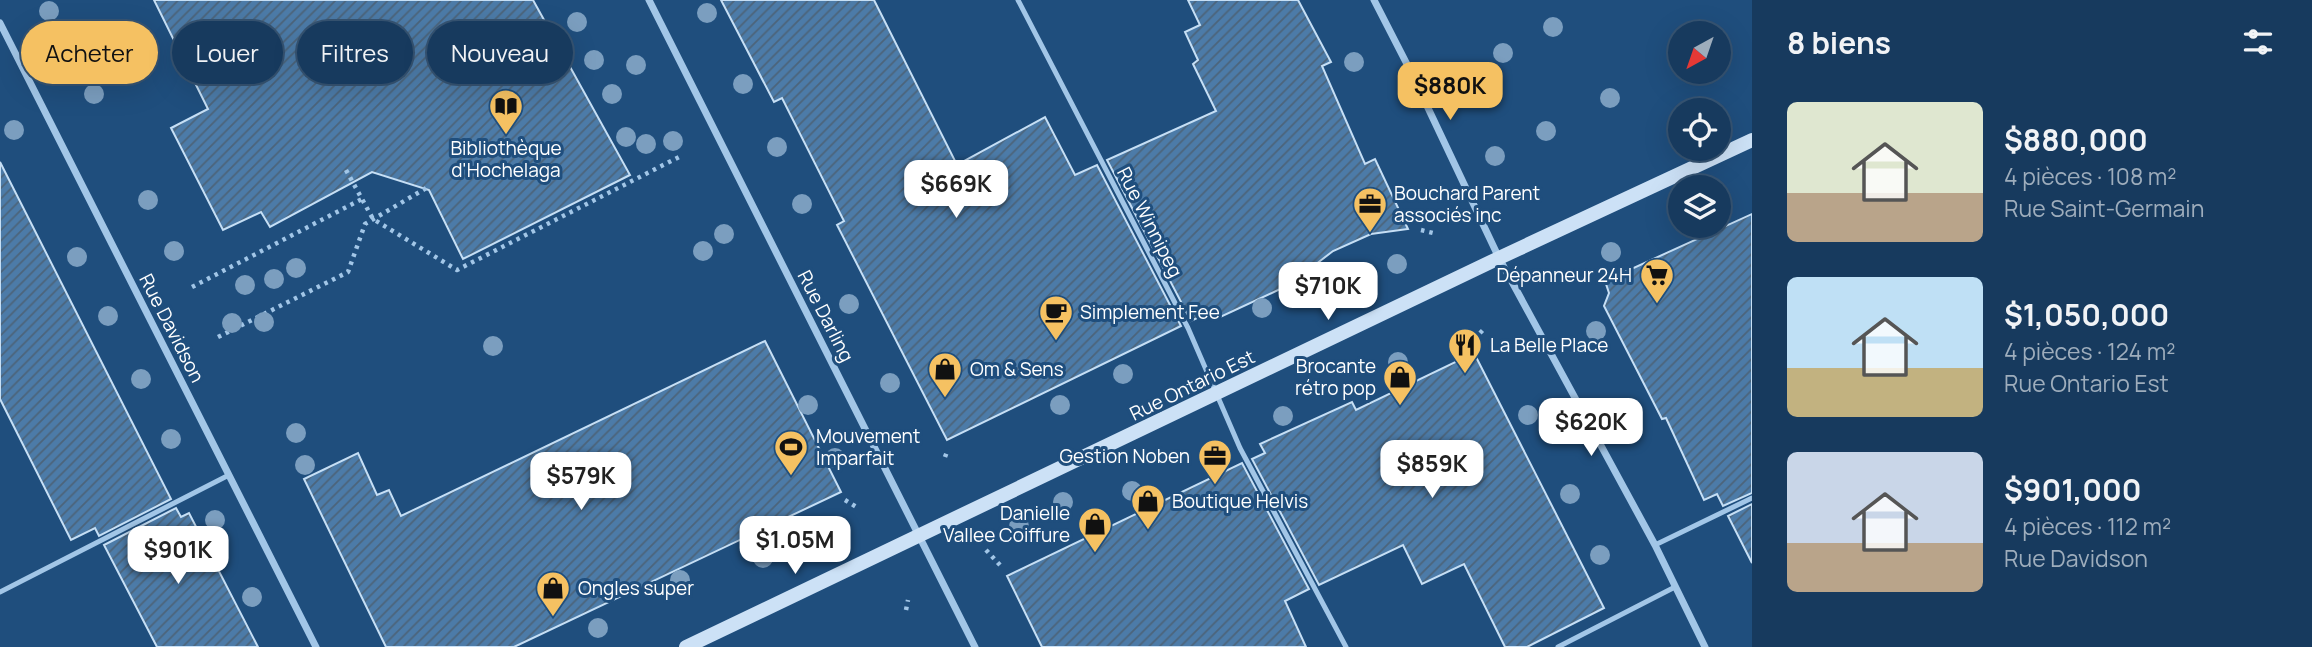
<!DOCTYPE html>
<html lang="fr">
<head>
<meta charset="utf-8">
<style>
  body { margin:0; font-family:Manrope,sans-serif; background:#204164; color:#f1f3f6; height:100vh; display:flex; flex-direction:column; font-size:26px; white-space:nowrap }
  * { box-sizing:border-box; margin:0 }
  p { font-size:23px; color:#9eadbc }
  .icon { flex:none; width:38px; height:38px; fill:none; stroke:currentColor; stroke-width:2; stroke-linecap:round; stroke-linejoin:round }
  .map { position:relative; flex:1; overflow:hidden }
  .side { display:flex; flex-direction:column; background:#173a5e; width:560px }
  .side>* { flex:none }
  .guide { position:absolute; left:21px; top:21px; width:665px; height:63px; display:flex; gap:14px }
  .needle { width:46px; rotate:220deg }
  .controls { position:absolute; left:1668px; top:21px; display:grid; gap:14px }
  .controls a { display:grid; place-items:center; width:63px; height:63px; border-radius:50%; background:#173a5e; box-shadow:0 7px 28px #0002,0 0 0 2px #365473; font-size:35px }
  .price { position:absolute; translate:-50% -60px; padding:0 16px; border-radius:14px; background:#fff; color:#222; font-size:23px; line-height:46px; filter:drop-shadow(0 2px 4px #0008) }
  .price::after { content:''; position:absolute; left:50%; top:42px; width:21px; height:16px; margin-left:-10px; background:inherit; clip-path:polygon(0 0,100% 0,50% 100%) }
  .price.selected { background:#f5c162; color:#111 }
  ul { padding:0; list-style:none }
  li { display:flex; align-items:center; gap:21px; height:175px; padding:0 35px }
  li span { display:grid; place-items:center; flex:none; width:196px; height:140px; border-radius:10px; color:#555 }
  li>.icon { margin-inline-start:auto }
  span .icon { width:84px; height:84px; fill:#fffc; stroke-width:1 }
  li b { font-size:30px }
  h2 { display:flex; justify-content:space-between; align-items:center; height:84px; padding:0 35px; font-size:30px }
  .chip { padding:0 24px; border-radius:32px; background:#173a5e; box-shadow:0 7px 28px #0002,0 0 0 2px #365473; font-size:24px; line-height:63px }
  .chip.selected { background:#f5c162; color:#111 }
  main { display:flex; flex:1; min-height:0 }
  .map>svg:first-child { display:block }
</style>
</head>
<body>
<main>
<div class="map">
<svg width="1752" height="647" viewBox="0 0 1752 647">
  <defs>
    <pattern id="building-hatch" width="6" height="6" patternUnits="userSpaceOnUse" patternTransform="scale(1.75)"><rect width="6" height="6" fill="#4c7ba8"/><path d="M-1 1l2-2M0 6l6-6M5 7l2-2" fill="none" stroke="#4c647a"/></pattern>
  </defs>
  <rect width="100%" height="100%" fill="#1f4e7d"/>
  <g fill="url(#building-hatch)" stroke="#c6dff5" stroke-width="2">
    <polygon points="154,0 533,0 630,175 463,259 429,190 372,172 270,227 261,212 223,230 171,128 208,109"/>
    <polygon points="721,0 874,0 957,165 1045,117 1075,175 1097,165 1181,326 947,440 837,225 844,221 782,98 774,102"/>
    <polygon points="1188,0 1298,0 1331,62 1322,66 1365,164 1375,159 1408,229 1371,234 1333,251 1289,285 1216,319 1212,311 1191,321 1107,160 1216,111 1193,64 1198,60 1185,32 1200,25"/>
    <polygon points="0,162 171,499 99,536 95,528 71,540 0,399"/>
    <polygon points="1752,214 1752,493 1723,506 1717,494 1704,500 1666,418 1662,419 1604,306 1609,293 1605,281"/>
    <polygon points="765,341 841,492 514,647 386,647 304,479 358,453 377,495 389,490 401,516"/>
    <polygon points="1474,353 1604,608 1527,647 1505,647 1464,564 1422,584 1403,545 1319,585 1252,459 1265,453 1260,444 1352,402 1356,410"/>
    <polygon points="1242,463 1309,589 1285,601 1306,647 1042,647 1007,576"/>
    <polygon points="1752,504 1752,563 1728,516"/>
    <polygon points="176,508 181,517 189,513 258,647 157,647 104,545"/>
  </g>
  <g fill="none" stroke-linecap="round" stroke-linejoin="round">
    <g stroke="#a2c6e7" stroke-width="4.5" stroke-dasharray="3.5 5" stroke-linecap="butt">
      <polyline points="346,170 373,219 457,270 679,157"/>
      <polyline points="1421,230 1437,234"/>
      <polyline points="1576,272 1586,279"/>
      <polyline points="192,287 362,199"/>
      <polyline points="218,337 348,272 365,224 428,187"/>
      <polyline points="1474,339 1483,330"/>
      <polyline points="945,457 948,449"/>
      <polyline points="845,500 858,508"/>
      <polyline points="986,550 1000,565"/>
      <polyline points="906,610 908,600"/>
    </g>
    <g stroke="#a2c6e7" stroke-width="5">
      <polyline points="1018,0 1188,328 1240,448 1346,647"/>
      <polyline points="1655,545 1752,498"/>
      <polyline points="0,592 229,475"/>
      <polyline points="1558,647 1675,587"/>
    </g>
    <g stroke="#a2c6e7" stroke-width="7">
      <polyline points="649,0 975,647"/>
      <polyline points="1374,0 1411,72 1499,258 1655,545 1705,647"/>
      <polyline points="0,23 316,647"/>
    </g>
    <polyline stroke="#cce1f6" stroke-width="14" points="686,647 1499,258 1752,140"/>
  </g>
  <g fill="#7b9ebf">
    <circle cx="49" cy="11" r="10"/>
    <circle cx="707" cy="13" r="10"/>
    <circle cx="577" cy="22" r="10"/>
    <circle cx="1553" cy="27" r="10"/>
    <circle cx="1503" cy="53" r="10"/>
    <circle cx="594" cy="60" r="10"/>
    <circle cx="1354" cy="62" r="10"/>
    <circle cx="636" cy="65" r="10"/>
    <circle cx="743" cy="84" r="10"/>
    <circle cx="94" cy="94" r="10"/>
    <circle cx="612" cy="94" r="10"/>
    <circle cx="1610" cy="98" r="10"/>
    <circle cx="14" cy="130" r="10"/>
    <circle cx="1546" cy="131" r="10"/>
    <circle cx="626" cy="137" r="10"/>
    <circle cx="673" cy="141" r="10"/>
    <circle cx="646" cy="144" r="10"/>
    <circle cx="777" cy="147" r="10"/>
    <circle cx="1495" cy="156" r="10"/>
    <circle cx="148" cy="200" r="10"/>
    <circle cx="802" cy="204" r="10"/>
    <circle cx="724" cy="234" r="10"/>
    <circle cx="174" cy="251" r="10"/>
    <circle cx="703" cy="251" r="10"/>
    <circle cx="1611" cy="252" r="10"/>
    <circle cx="77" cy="257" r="10"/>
    <circle cx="1397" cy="264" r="10"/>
    <circle cx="296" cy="268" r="10"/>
    <circle cx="274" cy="279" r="10"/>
    <circle cx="245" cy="285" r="10"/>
    <circle cx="1336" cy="289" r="10"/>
    <circle cx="849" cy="304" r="10"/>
    <circle cx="1262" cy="308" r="10"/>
    <circle cx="108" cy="316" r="10"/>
    <circle cx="264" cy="322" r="10"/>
    <circle cx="232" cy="323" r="10"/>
    <circle cx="1596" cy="331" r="10"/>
    <circle cx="493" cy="346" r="10"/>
    <circle cx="1398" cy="362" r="10"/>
    <circle cx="1123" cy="374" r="10"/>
    <circle cx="141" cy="379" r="10"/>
    <circle cx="890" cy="383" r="10"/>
    <circle cx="808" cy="405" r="10"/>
    <circle cx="1060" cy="405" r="10"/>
    <circle cx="1528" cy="415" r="10"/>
    <circle cx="1283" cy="416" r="10"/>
    <circle cx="296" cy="433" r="10"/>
    <circle cx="171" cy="439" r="10"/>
    <circle cx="835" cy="458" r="10"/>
    <circle cx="305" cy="465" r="10"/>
    <circle cx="1132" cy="491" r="10"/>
    <circle cx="1570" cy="494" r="10"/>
    <circle cx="1063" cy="502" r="10"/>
    <circle cx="215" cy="520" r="10"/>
    <circle cx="1019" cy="526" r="10"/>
    <circle cx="810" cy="533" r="10"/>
    <circle cx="1600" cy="555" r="10"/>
    <circle cx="763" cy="558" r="10"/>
    <circle cx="680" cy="580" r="10"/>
    <circle cx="252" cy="597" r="10"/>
    <circle cx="598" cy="628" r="10"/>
  </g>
  <defs>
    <g id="library-pin" transform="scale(1.75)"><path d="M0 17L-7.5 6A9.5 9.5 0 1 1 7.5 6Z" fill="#f5c162" stroke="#1f4e7d"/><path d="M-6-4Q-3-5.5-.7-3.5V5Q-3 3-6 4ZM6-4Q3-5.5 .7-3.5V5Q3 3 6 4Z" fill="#111"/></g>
    <g id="office-pin" transform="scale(1.75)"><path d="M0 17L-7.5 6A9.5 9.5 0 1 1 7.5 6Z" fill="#f5c162" stroke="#1f4e7d"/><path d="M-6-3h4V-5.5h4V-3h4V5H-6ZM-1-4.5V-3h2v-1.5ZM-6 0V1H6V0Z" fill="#111"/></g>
    <g id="supermarket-pin" transform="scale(1.75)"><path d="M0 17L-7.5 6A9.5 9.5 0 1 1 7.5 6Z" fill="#f5c162" stroke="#1f4e7d"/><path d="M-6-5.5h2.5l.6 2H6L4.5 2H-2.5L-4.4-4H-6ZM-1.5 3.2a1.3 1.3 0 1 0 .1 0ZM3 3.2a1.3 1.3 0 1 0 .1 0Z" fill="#111"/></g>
    <g id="cafe-pin" transform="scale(1.75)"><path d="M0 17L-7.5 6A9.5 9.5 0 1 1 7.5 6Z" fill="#f5c162" stroke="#1f4e7d"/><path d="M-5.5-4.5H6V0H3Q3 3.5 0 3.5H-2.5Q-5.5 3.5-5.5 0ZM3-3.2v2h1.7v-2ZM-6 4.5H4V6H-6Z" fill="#111"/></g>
    <g id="restaurant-pin" transform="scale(1.75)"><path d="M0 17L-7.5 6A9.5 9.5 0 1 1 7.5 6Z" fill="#f5c162" stroke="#1f4e7d"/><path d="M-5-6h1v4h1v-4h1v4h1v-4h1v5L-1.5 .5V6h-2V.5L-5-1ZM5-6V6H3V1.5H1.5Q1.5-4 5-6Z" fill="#111"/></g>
    <g id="shop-pin" transform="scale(1.75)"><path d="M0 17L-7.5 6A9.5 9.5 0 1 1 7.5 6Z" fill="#f5c162" stroke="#1f4e7d"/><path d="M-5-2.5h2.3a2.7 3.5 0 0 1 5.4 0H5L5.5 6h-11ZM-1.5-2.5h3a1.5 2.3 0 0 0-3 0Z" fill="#111"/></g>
    <g id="stadium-pin" transform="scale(1.75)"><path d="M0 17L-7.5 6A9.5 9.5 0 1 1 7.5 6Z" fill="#f5c162" stroke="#1f4e7d"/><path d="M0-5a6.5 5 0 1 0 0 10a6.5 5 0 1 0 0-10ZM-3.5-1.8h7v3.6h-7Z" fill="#111"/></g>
  </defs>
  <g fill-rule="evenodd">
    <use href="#library-pin" x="506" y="106"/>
    <use href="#office-pin" x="1370" y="204"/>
    <use href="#supermarket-pin" x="1657" y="275"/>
    <use href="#cafe-pin" x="1056" y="312"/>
    <use href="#restaurant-pin" x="1465" y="345"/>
    <use href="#shop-pin" x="945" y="369"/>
    <use href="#shop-pin" x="1400" y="377"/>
    <use href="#stadium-pin" x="791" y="447"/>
    <use href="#office-pin" x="1215" y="456"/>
    <use href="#shop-pin" x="1148" y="501"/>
    <use href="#shop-pin" x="1095" y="524"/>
    <use href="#shop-pin" x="553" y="588"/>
  </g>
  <g text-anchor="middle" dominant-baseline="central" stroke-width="6" stroke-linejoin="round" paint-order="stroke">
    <g font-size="19" fill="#fff" stroke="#1f4e7d" text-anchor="start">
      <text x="506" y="148" text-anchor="middle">Bibliothèque<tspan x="506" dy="22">d'Hochelaga</tspan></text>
      <text x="1394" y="193">Bouchard Parent<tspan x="1394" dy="22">associés inc</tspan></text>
      <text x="1632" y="275" text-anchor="end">Dépanneur 24H</text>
      <text x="1080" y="312">Simplement Fee</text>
      <text x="1490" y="345">La Belle Place</text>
      <text x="1376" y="366" text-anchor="end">Brocante<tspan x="1376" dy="22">rétro pop</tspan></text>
      <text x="970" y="369">Om &amp; Sens</text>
      <text x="816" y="436">Mouvement<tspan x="816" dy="22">Imparfait</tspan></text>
      <text x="1190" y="456" text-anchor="end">Gestion Noben</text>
      <text x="1172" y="501">Boutique Helvis</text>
      <text x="1070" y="513" text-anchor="end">Danielle<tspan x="1070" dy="22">Vallee Coiffure</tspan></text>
      <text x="578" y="588">Ongles super</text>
    </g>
    <g font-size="19" fill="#fff" stroke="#1f4e7d">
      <text transform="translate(1150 222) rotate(63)">Rue Winnipeg</text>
      <text transform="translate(826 316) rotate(63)">Rue Darling</text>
      <text transform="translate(172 328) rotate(63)">Rue Davidson</text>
      <text transform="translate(1192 385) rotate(-26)">Rue Ontario Est</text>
    </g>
  </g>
</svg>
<div class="controls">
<a><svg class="needle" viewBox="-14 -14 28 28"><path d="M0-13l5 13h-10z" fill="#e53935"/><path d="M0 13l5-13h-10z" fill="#9eadbc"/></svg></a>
<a><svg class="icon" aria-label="locate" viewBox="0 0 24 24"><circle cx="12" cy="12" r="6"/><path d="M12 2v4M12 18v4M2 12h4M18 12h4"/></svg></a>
<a><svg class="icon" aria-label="layers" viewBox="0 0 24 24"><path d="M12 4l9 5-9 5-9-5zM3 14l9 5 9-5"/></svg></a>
</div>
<b class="price selected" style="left:1450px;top:122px">$880K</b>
<b class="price" style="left:956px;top:220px">$669K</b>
<b class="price" style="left:1328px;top:322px">$710K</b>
<b class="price" style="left:1591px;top:458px">$620K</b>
<b class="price" style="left:1432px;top:500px">$859K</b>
<b class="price" style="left:581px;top:512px">$579K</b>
<b class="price" style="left:795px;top:576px">$1.05M</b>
<b class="price" style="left:178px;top:586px">$901K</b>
<div class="guide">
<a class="chip selected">Acheter</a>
<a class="chip">Louer</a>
<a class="chip">Filtres</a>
<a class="chip">Nouveau</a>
</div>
</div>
<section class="side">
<h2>8 biens<svg class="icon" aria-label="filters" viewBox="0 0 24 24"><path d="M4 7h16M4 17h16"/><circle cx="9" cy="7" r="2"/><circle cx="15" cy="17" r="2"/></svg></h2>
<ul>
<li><span style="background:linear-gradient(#dfe7d0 65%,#b9a48a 0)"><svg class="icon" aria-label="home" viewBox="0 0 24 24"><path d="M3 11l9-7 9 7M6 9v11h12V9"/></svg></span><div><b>$880,000</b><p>4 pièces · 108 m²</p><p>Rue Saint-Germain</p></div></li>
<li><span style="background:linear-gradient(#bfe0f5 65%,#c2b280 0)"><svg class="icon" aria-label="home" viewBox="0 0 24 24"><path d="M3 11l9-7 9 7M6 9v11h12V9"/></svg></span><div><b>$1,050,000</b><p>4 pièces · 124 m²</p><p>Rue Ontario Est</p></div></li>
<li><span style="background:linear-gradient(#c9d6e8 65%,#b9a48a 0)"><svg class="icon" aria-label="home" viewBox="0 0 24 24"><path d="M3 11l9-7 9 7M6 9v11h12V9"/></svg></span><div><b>$901,000</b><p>4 pièces · 112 m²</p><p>Rue Davidson</p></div></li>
</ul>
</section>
</main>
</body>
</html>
